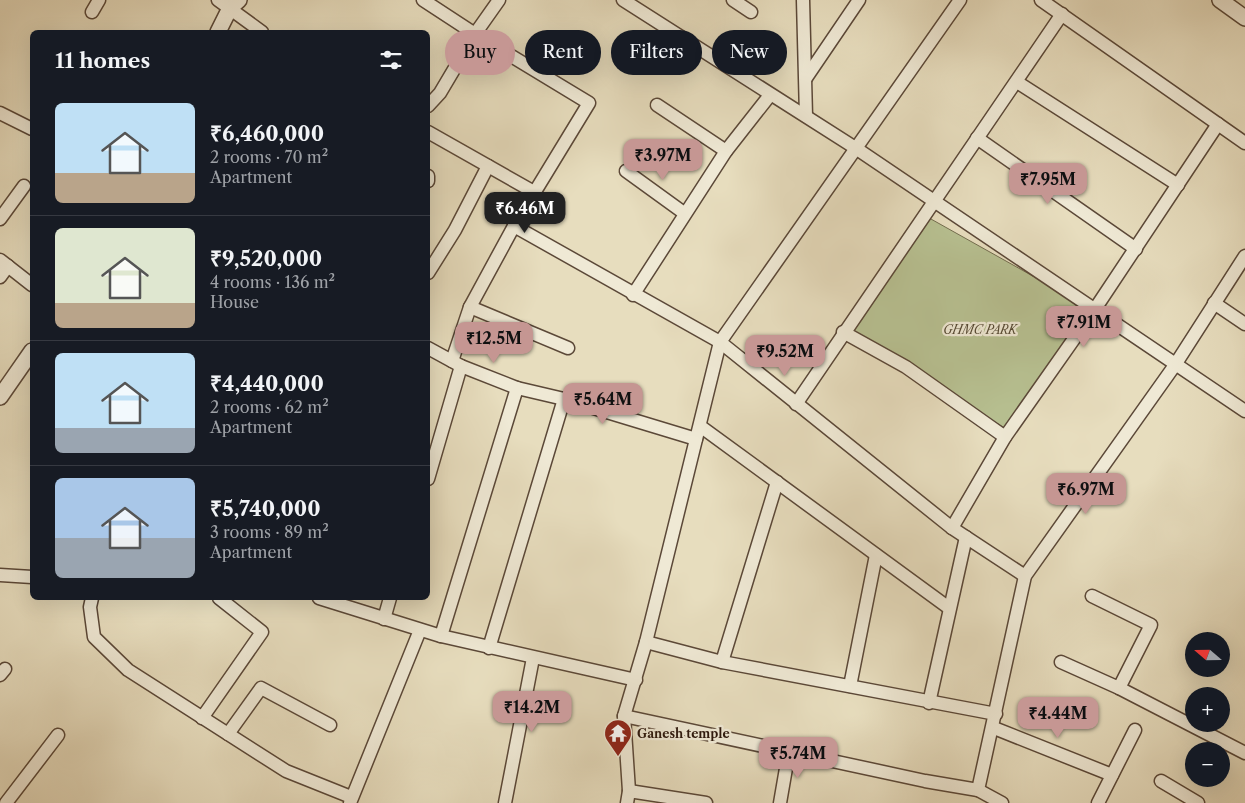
<!DOCTYPE html>
<html lang="en">
<head>
<meta charset="utf-8">
<style>
  body { margin:0; font-family:"Libre Caslon Text",serif; background:#20242c; color:#f1f3f6; height:100vh; display:flex; flex-direction:column; font-size:19px; white-space:nowrap }
  * { box-sizing:border-box; margin:0 }
  p { font-size:16px; color:#9ea1a6 }
  .icon { flex:none; width:28px; height:28px; fill:none; stroke:currentColor; stroke-width:2; stroke-linecap:round; stroke-linejoin:round }
  .map { position:relative; flex:1; overflow:hidden }
  .drawer { position:absolute; left:30px; top:30px; width:400px; height:570px; display:flex; flex-direction:column; background:#171b24; border-radius:8px; box-shadow:0 5px 20px #0002 }
  .drawer>* { flex:none }
  .hud { position:absolute; left:445px; top:30px; width:475px; height:45px; display:flex; gap:10px }
  .needle { width:32px; rotate:290deg }
  .tools { position:absolute; left:1185px; top:632px; display:grid; gap:10px }
  .tools a { display:grid; place-items:center; width:45px; height:45px; border-radius:50%; background:#171b24; box-shadow:0 5px 20px #0002; font-size:25px }
  .price { position:absolute; translate:-50% -42px; padding:0 11px; border-radius:10px; background:#c59692; color:#111; font-size:16px; line-height:32px; filter:drop-shadow(0 1px 2px #0008) }
  .price::after { content:''; position:absolute; left:50%; top:30px; width:15px; height:11px; margin-left:-8px; background:inherit; clip-path:polygon(0 0,100% 0,50% 100%) }
  .price.on { background:#222; color:#fff }
  ul { padding:0; list-style:none }
  li { display:flex; align-items:center; gap:15px; height:125px; padding:0 25px }
  li+li { border-top:1px solid #363941 }
  li span { display:grid; place-items:center; flex:none; width:140px; height:100px; border-radius:8px; color:#555 }
  li>.icon { margin-inline-start:auto }
  span .icon { width:60px; height:60px; fill:#fffc; stroke-width:1 }
  li b { font-size:21px }
  h2 { display:flex; justify-content:space-between; align-items:center; height:60px; padding:0 25px; font-size:21px }
  .tag { padding:0 18px; border-radius:22px; background:#171b24; box-shadow:0 5px 20px #0002; font-size:18px; line-height:45px }
  .tag.on { background:#c59692; color:#111 }
  .map>svg:first-child { display:block }
</style>
</head>
<body>
<div class="map">
<svg width="1245" height="803" viewBox="0 0 1245 803">
  <rect width="100%" height="100%" fill="#e7ddbe"/>
  <filter id="stains"><feTurbulence type="fractalNoise" baseFrequency=".004" numOctaves="4"/><feColorMatrix values="0 0 0 0 .2 0 0 0 0 .09 0 0 0 0 .02 0 0 0 .5 -.17"/></filter>
  <radialGradient id="worn" r=".72"><stop offset=".6" stop-color="#630" stop-opacity="0"/><stop offset="1" stop-color="#630" stop-opacity=".3"/></radialGradient>
  <polygon fill="#b7c091" stroke="#726c4e" points="922,214 1088,307 1008,430 851,334"/>
  <g fill="none" stroke-linecap="round" stroke-linejoin="round">
    <g stroke="#5b4838" stroke-width="15">
      <g id="minor">
        <polyline points="218,0 262,32"/>
        <polyline points="423,0 475,34 589,103 514,226 470,307 452,361"/>
        <polyline points="623,0 857,149 1245,411"/>
        <polyline points="733,0 751,12"/>
        <polyline points="803,0 806,116"/>
        <polyline points="1041,0 1245,143"/>
        <polyline points="92,12 99,0"/>
        <polyline points="806,78 859,0"/>
        <polyline points="1017,82 1178,185"/>
        <polyline points="657,105 726,151"/>
        <polyline points="428,106 440,93 475,34 499,0"/>
        <polyline points="0,113 32,129"/>
        <polyline points="428,132 534,192"/>
        <polyline points="977,138 1136,249"/>
        <polyline points="626,171 684,213"/>
        <polyline points="428,176 428,181"/>
        <polyline points="0,219 24,186"/>
        <polyline points="514,226 720,342 952,528 1025,576"/>
        <polyline points="0,260 32,285"/>
        <polyline points="428,273 455,230 488,166"/>
        <polyline points="0,277 8,266"/>
        <polyline points="633,295 726,151 770,95"/>
        <polyline points="1214,303 1245,324"/>
        <polyline points="470,307 568,348"/>
        <polyline points="843,332 906,367 1005,437 1095,309 1218,124"/>
        <polyline points="428,348 461,366 517,388 564,399 696,439"/>
        <polyline points="796,404 1062,14"/>
        <polyline points="700,426 949,608"/>
        <polyline points="428,479 461,366"/>
        <polyline points="952,528 1005,437"/>
        <polyline points="0,575 32,577"/>
        <polyline points="1092,596 1151,625 1119,688"/>
        <polyline points="92,598 90,607 94,637 128,670 286,771 351,797"/>
        <polyline points="319,598 441,636 636,680"/>
        <polyline points="384,619 390,598"/>
        <polyline points="441,636 517,388"/>
        <polyline points="646,642 722,662 996,714"/>
        <polyline points="489,648 564,399"/>
        <polyline points="722,662 777,482"/>
        <polyline points="1061,662 1119,688 1245,753"/>
        <polyline points="0,675 5,669"/>
        <polyline points="850,686 876,555"/>
        <polyline points="929,703 966,537"/>
        <polyline points="624,716 925,781 978,790"/>
        <polyline points="202,718 262,632 219,598"/>
        <polyline points="994,728 1112,775"/>
        <polyline points="228,734 261,688 330,725"/>
        <polyline points="1161,781 1198,803"/>
        <polyline points="629,791 706,803"/>
        <polyline points="6,803 58,735"/>
        <polyline points="350,803 420,630"/>
        <polyline points="505,803 533,658"/>
        <polyline points="627,803 629,791 624,716 646,642 720,342 960,0"/>
        <polyline points="780,803 789,751"/>
        <polyline points="1002,803 978,790 1025,576 1175,365 1245,256"/>
        <polyline points="1098,803 1135,730"/>
      </g>
    </g>
    <g stroke="#5b4838" stroke-width="18">
      <g id="tertiary">
        <polyline points="1220,0 1245,18"/>
        <polyline points="218,32 230,8 239,0"/>
        <polyline points="0,397 32,351"/>
      </g>
    </g>
    <use href="#minor" stroke="#efe9d5" stroke-width="12"/>
    <use href="#tertiary" stroke="#efe9d5" stroke-width="15"/>
  </g>
  <defs>
    <g id="temple-pin" transform="scale(1.4375)"><path d="M0 17L-7.5 6A9.5 9.5 0 1 1 7.5 6Z" fill="#8f2418" stroke="#efe9d5"/><path d="M0-6L5-2H3V0L6.5 2.5H4V6H1.5V3h-3V6H-4V2.5H-6.5L-3 0V-2H-5Z" fill="#fff"/></g>
  </defs>
  <g fill-rule="evenodd">
    <use href="#temple-pin" x="618" y="733"/>
  </g>
  <g text-anchor="middle" dominant-baseline="central" stroke-width="4.5" stroke-linejoin="round" paint-order="stroke">
    <g font-size="12" font-style="italic" fill="#564a34" stroke="#efe9d5">
      <text x="980" y="329">GHMC PARK</text>
    </g>
    <g font-size="12" font-weight="bold" fill="#2c170c" stroke="#efe9d5" text-anchor="start">
      <text x="637" y="733">Ganesh temple</text>
    </g>
  </g>
  <rect width="100%" height="100%" filter="url(#stains)"/>
  <rect width="100%" height="100%" fill="url(#worn)"/>
</svg>
<div class="tools">
<a><svg class="needle" viewBox="-14 -14 28 28"><path d="M0-13l5 13h-10z" fill="#e53935"/><path d="M0 13l5-13h-10z" fill="#9ea1a6"/></svg></a>
<a>+</a>
<a>−</a>
</div>
<b class="price" style="left:663px;top:181px">₹3.97M</b>
<b class="price" style="left:1048px;top:205px">₹7.95M</b>
<b class="price on" style="left:525px;top:234px">₹6.46M</b>
<b class="price" style="left:1084px;top:348px">₹7.91M</b>
<b class="price" style="left:494px;top:364px">₹12.5M</b>
<b class="price" style="left:785px;top:377px">₹9.52M</b>
<b class="price" style="left:603px;top:425px">₹5.64M</b>
<b class="price" style="left:1086px;top:515px">₹6.97M</b>
<b class="price" style="left:532px;top:733px">₹14.2M</b>
<b class="price" style="left:1058px;top:739px">₹4.44M</b>
<b class="price" style="left:798px;top:779px">₹5.74M</b>
<div class="hud">
<a class="tag on">Buy</a>
<a class="tag">Rent</a>
<a class="tag">Filters</a>
<a class="tag">New</a>
</div>
<section class="drawer">
<h2>11 homes<svg class="icon" aria-label="filters" viewBox="0 0 24 24"><path d="M4 7h16M4 17h16"/><circle cx="9" cy="7" r="2"/><circle cx="15" cy="17" r="2"/></svg></h2>
<ul>
<li><span style="background:linear-gradient(#bfe0f5 70%,#b9a48a 0)"><svg class="icon" aria-label="home" viewBox="0 0 24 24"><path d="M3 11l9-7 9 7M6 9v11h12V9"/></svg></span><div><b>₹6,460,000</b><p>2 rooms · 70 m²</p><p>Apartment</p></div></li>
<li><span style="background:linear-gradient(#dfe7d0 75%,#b9a48a 0)"><svg class="icon" aria-label="home" viewBox="0 0 24 24"><path d="M3 11l9-7 9 7M6 9v11h12V9"/></svg></span><div><b>₹9,520,000</b><p>4 rooms · 136 m²</p><p>House</p></div></li>
<li><span style="background:linear-gradient(#bfe0f5 75%,#9aa5b1 0)"><svg class="icon" aria-label="home" viewBox="0 0 24 24"><path d="M3 11l9-7 9 7M6 9v11h12V9"/></svg></span><div><b>₹4,440,000</b><p>2 rooms · 62 m²</p><p>Apartment</p></div></li>
<li><span style="background:linear-gradient(#a9c7e8 60%,#9aa5b1 0)"><svg class="icon" aria-label="home" viewBox="0 0 24 24"><path d="M3 11l9-7 9 7M6 9v11h12V9"/></svg></span><div><b>₹5,740,000</b><p>3 rooms · 89 m²</p><p>Apartment</p></div></li>
</ul>
</section>
</div>
</body>
</html>
